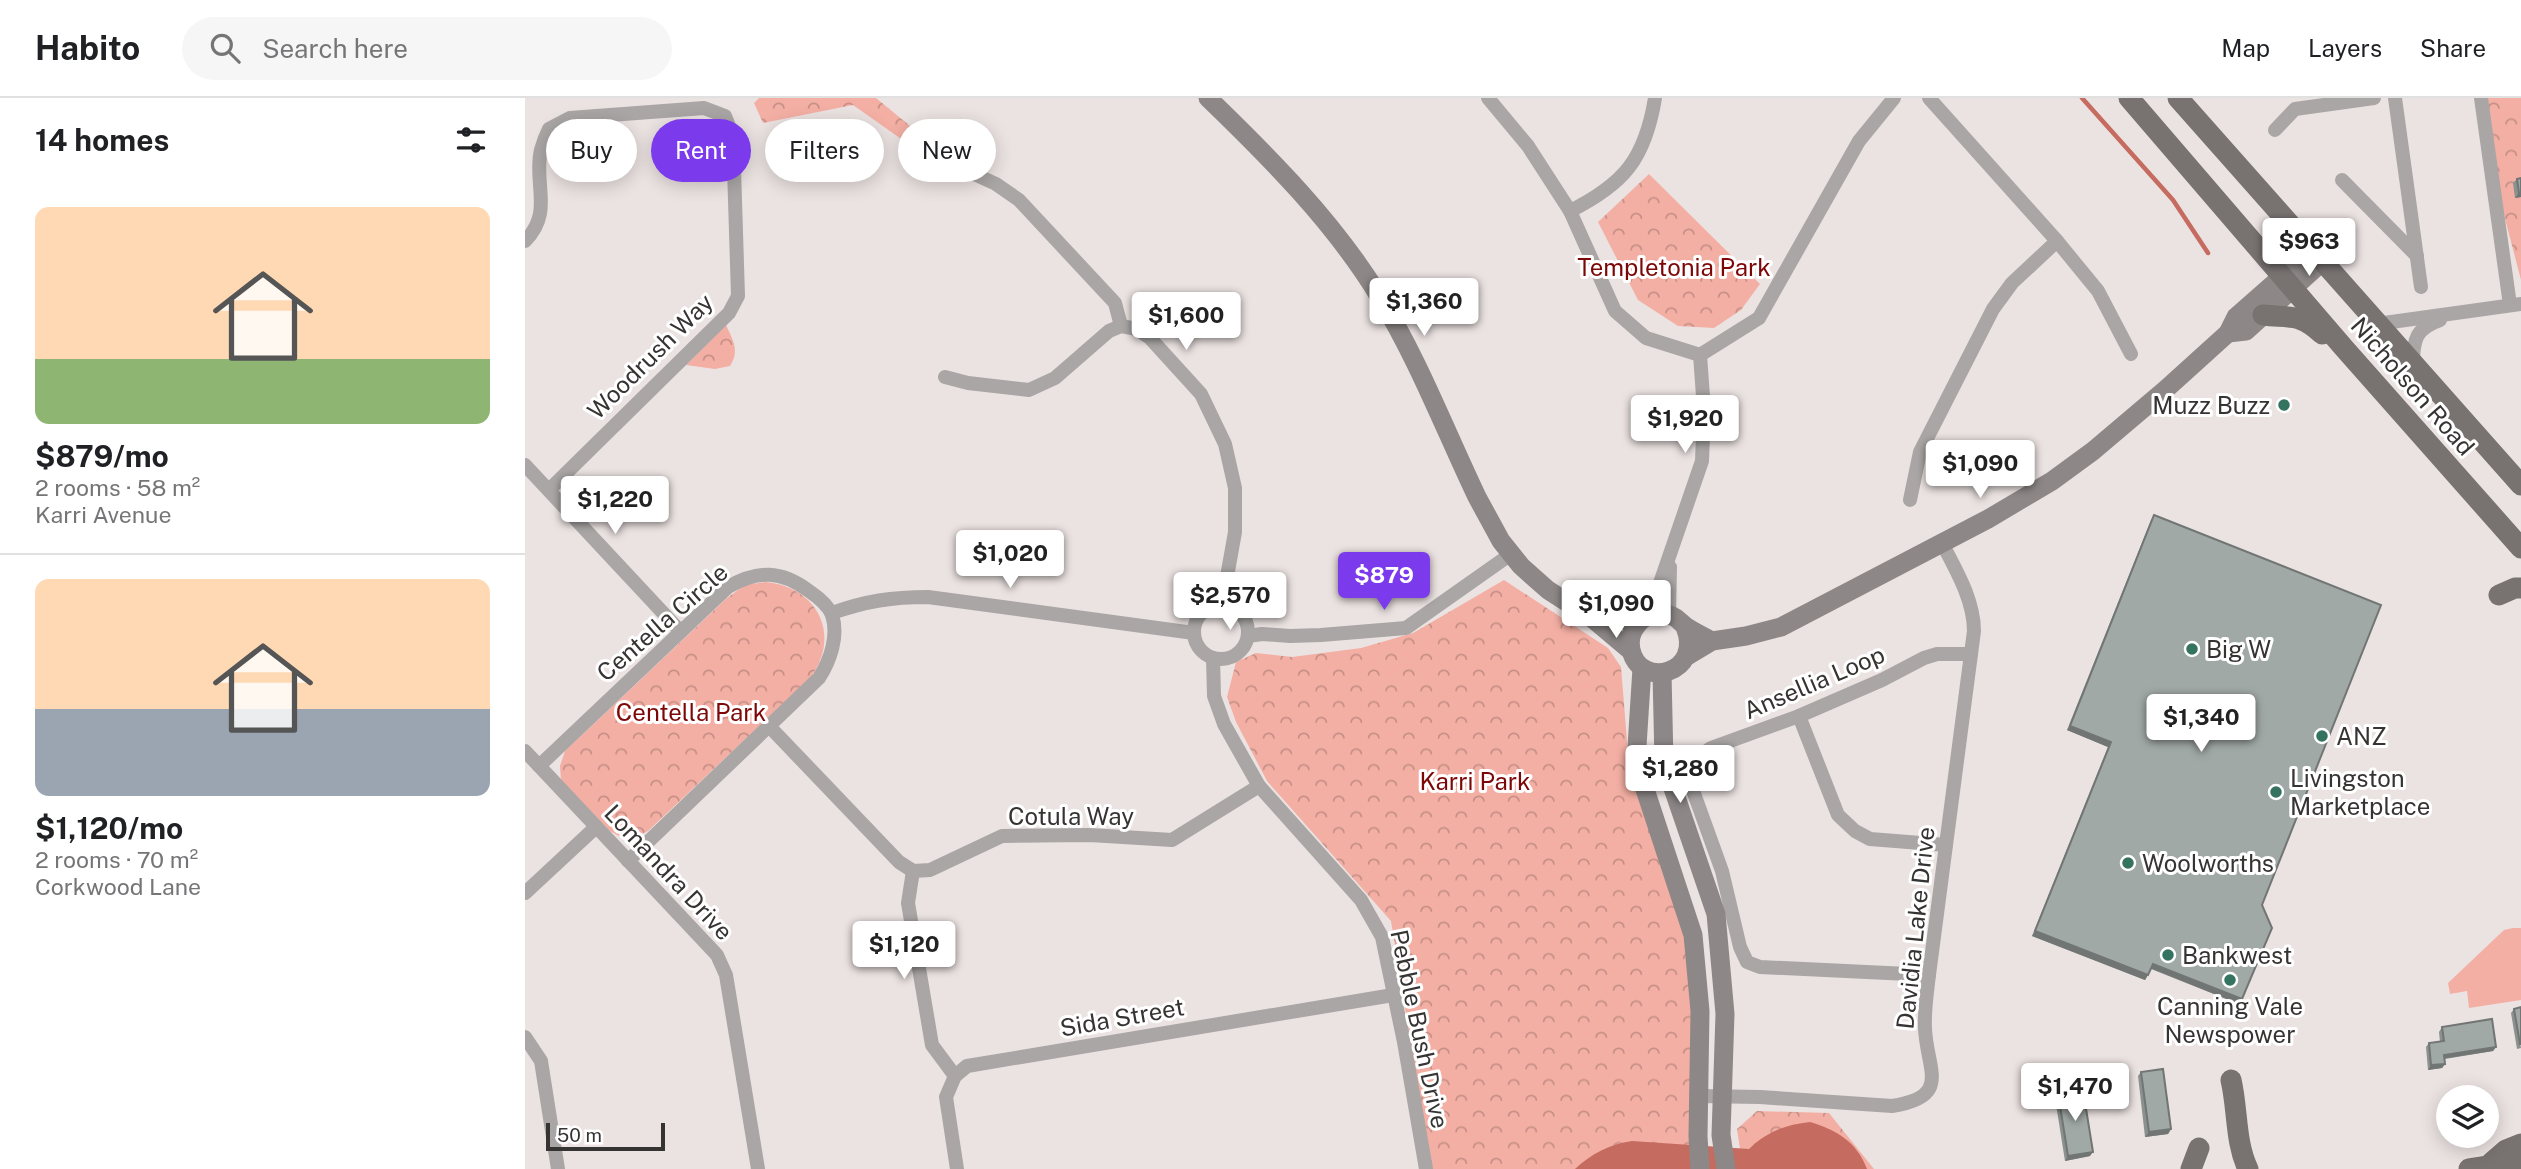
<!DOCTYPE html>
<html lang="en">
<head>
<meta charset="utf-8">
<style>
  body { margin:0; font-family:"Public Sans",sans-serif; background:#f6f6f6; color:#202124; height:100vh; display:flex; flex-direction:column; font-size:26px; white-space:nowrap }
  * { box-sizing:border-box; margin:0 }
  p { font-size:23px; color:#757577 }
  .icon { flex:none; width:38px; height:38px; fill:none; stroke:currentColor; stroke-width:2; stroke-linecap:round; stroke-linejoin:round }
  .map { position:relative; flex:1; overflow:hidden }
  .sheet { display:flex; flex-direction:column; background:#fff; width:525px }
  .sheet>* { flex:none }
  .guide { position:absolute; left:21px; top:21px; width:665px; height:63px; display:flex; gap:14px }
  .tools { position:absolute; left:1911px; top:987px; display:grid; gap:14px }
  .tools a { display:grid; place-items:center; width:63px; height:63px; border-radius:50%; background:#fff; box-shadow:0 4px 18px #0003; font-size:35px }
  .scale { position:absolute; left:21px; bottom:18px; width:119px; box-sizing:border-box; padding-left:7px; border:4px solid #363333; border-top:0; font-size:19px; line-height:24px; white-space:nowrap; color:#363333; -webkit-text-stroke:5px #fff; paint-order:stroke }
  .price { position:absolute; translate:-50% -60px; padding:0 16px; border-radius:7px; background:#fff; color:#222; font-size:23px; line-height:46px; filter:drop-shadow(0 2px 4px #0008) }
  .price::after { content:''; position:absolute; left:50%; top:42px; width:21px; height:16px; margin-left:-10px; background:inherit; clip-path:polygon(0 0,100% 0,50% 100%) }
  .price.current { background:#7c3aed; color:#fff }
  ul { padding:0; list-style:none }
  li { display:grid; align-content:center; gap:14px; height:371px; padding:0 35px }
  li+li { border-top:2px solid #e0e0e0 }
  li span { display:grid; place-items:center; height:217px; border-radius:14px; color:#555 }
  li>.icon { margin-inline-start:auto }
  span .icon { width:126px; height:126px; fill:#fffc; stroke-width:1 }
  li b { font-size:30px }
  h2 { display:flex; justify-content:space-between; align-items:center; height:84px; padding:0 35px; font-size:30px }
  .chip { padding:0 24px; border-radius:32px; background:#fff; box-shadow:0 4px 18px #0003; font-size:24px; line-height:63px }
  .chip.current { background:#7c3aed; color:#fff }
  header { display:flex; align-items:center; gap:42px; box-sizing:border-box; height:98px; padding:0 35px; background:#fff; border-bottom:2px solid #e0e0e0 }
  header strong { font-size:33px }
  nav { display:flex; gap:38px; margin-inline-start:auto; font-size:24px }
  .search { width:490px; height:63px; background:#f6f6f6; display:flex; align-items:center; gap:18px; box-sizing:border-box; padding:0 24px; border-radius:38px; color:#757577; font-size:26px }
  main { display:flex; flex:1; min-height:0 }
  .map>svg:first-child { display:block }
</style>
</head>
<body>
<header>
<strong>Habito</strong>
<div class="search"><svg class="icon" aria-label="search" viewBox="0 0 24 24"><circle cx="10" cy="10" r="6"/><path d="M15 15l6 6"/></svg>Search here</div>
<nav><a>Map</a><a>Layers</a><a>Share</a></nav>
</header>
<main>
<section class="sheet">
<h2>14 homes<svg class="icon" aria-label="filters" viewBox="0 0 24 24"><path d="M4 7h16M4 17h16"/><circle cx="9" cy="7" r="2"/><circle cx="15" cy="17" r="2"/></svg></h2>
<ul>
<li><span style="background:linear-gradient(#ffd9b3 70%,#8fb573 0)"><svg class="icon" aria-label="home" viewBox="0 0 24 24"><path d="M3 11l9-7 9 7M6 9v11h12V9"/></svg></span><div><b>$879/mo</b><p>2 rooms · 58 m²</p><p>Karri Avenue</p></div></li>
<li><span style="background:linear-gradient(#ffd9b3 60%,#9aa5b1 0)"><svg class="icon" aria-label="home" viewBox="0 0 24 24"><path d="M3 11l9-7 9 7M6 9v11h12V9"/></svg></span><div><b>$1,120/mo</b><p>2 rooms · 70 m²</p><p>Corkwood Lane</p></div></li>
</ul>
</section>
<div class="map">
<svg width="1996" height="1071" viewBox="0 0 1996 1071">
  <defs>
    <pattern id="park-crowns" width="20" height="18" patternUnits="userSpaceOnUse" patternTransform="scale(1.75)"><rect width="20" height="18" fill="#f4afa4"/><path d="M2 6a3 3 0 1 1 6 0M12 15a3 3 0 1 1 6 0" fill="none" stroke="#c68f86"/></pattern>
  </defs>
  <rect width="100%" height="100%" fill="#ebe3e2"/>
  <polygon fill="#f4afa4" points="1988,830 1996,830 1996,902 1944,910 1942,893 1925,896 1923,885 1979,832"/>
  <g fill="url(#park-crowns)">
    <polygon points="234,0 351,0 390,32 379,43 328,7 238,25 229,5"/>
    <polygon points="1962,0 1996,0 1996,182 1978,113"/>
    <polygon points="1124,76 1235,186 1216,212 1189,230 1153,228 1113,202 1073,124"/>
    <path d="M201,227C208,242 215,253 205,268L190,271L161,267Z"/>
    <polygon points="979,482 1083,550 1096,569 1104,667 1159,824 1172,916 1172,1071 906,1071 866,823 742,683 711,624 702,599 711,564 731,555 767,559 836,550 888,535"/>
    <path d="M241,484C291,489 317,535 286,579L123,733L107,741L97,740L85,733L36,683L35,668L40,653L202,500L220,487Z"/>
    <polygon points="1232,1013 1304,1015 1349,1071 1218,1071 1212,1031"/>
  </g>
  <path fill="#c56b5f" d="M1285,1024C1312,1032 1332,1044 1342,1071H1050C1066,1056 1085,1046 1107,1043L1224,1051C1243,1033 1260,1027 1285,1024Z"/>
  <g fill="none" stroke-linecap="round" stroke-linejoin="round">
    <polyline stroke="#c56b5f" stroke-width="4.5" points="1557,0 1648,102 1683,155"/>
    <g stroke="#aaa6a6" stroke-width="14">
      <polyline points="963,0 1003,48 1045,113 1090,213 1121,240 1175,257 1234,220 1334,43 1369,0"/>
      <polyline points="1404,0 1532,143 1573,193 1606,256"/>
      <polyline points="1870,0 1896,189"/>
      <polyline points="1956,0 1985,207"/>
      <polyline points="1750,32 1770,11 1849,0"/>
      <polyline points="412,59 471,86 494,102 590,205 596,228"/>
      <polyline points="1817,82 1892,158"/>
      <path d="M1045,113C1099,86 1120,61 1130,0"/>
      <path d="M0,143C29,114 8,85 16,52C18,45 21,37 24,31L45,20L179,10L200,18L208,38L213,198L204,215L24,392"/>
      <polyline points="1852,226 1996,206"/>
      <path d="M1888,266C1888,242 1891,230 1915,222"/>
      <polyline points="420,279 443,285 504,292 530,280 584,233 596,228 612,231 625,240 676,296 700,346 710,390 710,434 697,507"/>
      <polyline points="0,367 155,533"/>
      <polyline points="1385,402 1395,354 1468,211 1487,185 1532,143"/>
      <circle cx="696" cy="534" r="27"/>
      <path d="M307,515C341,503 367,499 403,499L669,535"/>
      <polyline points="1144,516 1145,469"/>
      <polyline points="1124,517 1177,363 1179,312 1175,257"/>
      <polyline points="723,538 737,536 765,538 796,537 881,530 986,456"/>
      <polyline points="688,560 689,598 699,626 734,688 836,802 857,839 879,944 901,1071"/>
      <polyline points="1274,618 1313,717 1330,733 1345,741 1421,747"/>
      <polyline points="243,627 374,764 388,773 405,772 477,738 565,737 647,742 734,688"/>
      <polyline points="0,653 192,857 201,877 233,1071"/>
      <path d="M14,668L203,489C233,472 256,472 284,493C293,499 303,507 307,517C314,538 305,563 294,580L103,763"/>
      <polyline points="388,773 383,805 407,947 430,978"/>
      <polyline points="0,795 71,729"/>
      <polyline points="1404,877 1235,869 1222,864 1215,849 1197,773 1166,687 1165,676 1169,662 1186,650 1274,618 1357,582 1399,560 1412,556 1446,556"/>
      <polyline points="0,939 16,963 33,1071"/>
      <path d="M1174,998L1235,999L1367,1008C1427,999 1402,972 1400,931C1399,913 1402,894 1404,877L1449,533C1449,502 1431,472 1417,445"/>
      <polyline points="432,1071 421,999 430,978 442,968 868,897"/>
    </g>
    <g stroke="#8d8887" stroke-width="19">
      <path d="M683,0C745,60 809,124 854,198C893,261 920,332 952,399L976,443L996,468L1023,492L1068,521L1106,553"/>
      <polyline points="1703,235 1721,233 1798,163"/>
      <polyline points="1068,521 1115,522"/>
      <path d="M1160,529C1179,576 1115,592 1106,552C1104,543 1106,534 1112,527C1121,515 1138,512 1151,520C1155,523 1158,527 1163,530C1171,535 1179,539 1187,543"/>
      <polyline points="1162,558 1187,543 1221,538 1256,529 1463,421 1527,383 1568,353 1640,292 1703,235 1711,219 1787,152"/>
      <polyline points="1117,570 1111,664 1168,837 1175,913 1173,1038 1175,1071"/>
      <polyline points="1137,575 1139,664 1191,816 1200,916 1196,1037 1201,1071"/>
    </g>
    <g stroke="#787271" stroke-width="21">
      <polyline points="1604,0 1819,250 1996,450"/>
      <polyline points="1653,0 1996,387"/>
      <path d="M1738,217C1765,220 1775,215 1797,236"/>
      <polyline points="1974,497 1990,490 1996,490"/>
      <path d="M1706,982C1713,1012 1710,1044 1723,1071"/>
      <polyline points="1966,1065 1981,1052 1996,1046"/>
      <polyline points="1666,1071 1674,1050"/>
      <polyline points="1944,1071 1996,1063"/>
    </g>
  </g>
  <g fill="#8a918f">
    <polygon points="1996,80 1996,99 1990,100 1988,85 1992,81"/>
    <polygon points="1629,417 1737,807 1714,906 1626,871 1620,882 1507,838 1583,649 1542,632 1626,422"/>
    <polygon points="1989,911 1996,950 1992,951 1986,915"/>
    <polygon points="1917,929 1971,949 1968,953 1920,961 1920,966 1917,970 1903,972 1901,949 1904,945 1915,944 1914,934"/>
    <polygon points="1616,974 1646,1031 1643,1036 1620,1039 1613,978"/>
    <polygon points="1533,995 1565,1058 1540,1063 1530,1000"/>
  </g>
  <g fill="#717674">
    <polygon points="1994,95 1996,95 1996,99 1990,100"/>
    <polygon points="1545,628 1586,644 1583,649 1542,632"/>
    <polygon points="1510,833 1623,877 1620,882 1507,838"/>
    <polygon points="1628,866 1717,901 1714,906 1625,870"/>
    <polygon points="1971,949 1968,953 1916,961 1919,957"/>
    <polygon points="1920,966 1917,970 1903,972 1906,967"/>
    <polygon points="1646,1031 1643,1036 1620,1039 1624,1034"/>
    <polygon points="1568,1054 1565,1058 1540,1063 1543,1058"/>
  </g>
  <g fill="#a1a9a6" stroke="#717674" stroke-width="2">
    <polygon points="1996,80 1996,95 1994,95 1992,81"/>
    <polygon points="1629,417 1856,507 1737,807 1747,830 1717,901 1628,866 1623,877 1510,833 1586,644 1545,628"/>
    <polygon points="1996,909 1996,946 1995,946 1989,911"/>
    <polygon points="1967,921 1971,949 1919,957 1920,966 1906,967 1904,945 1919,943 1917,929"/>
    <polygon points="1638,971 1646,1031 1624,1034 1616,974"/>
    <polygon points="1558,992 1568,1054 1543,1058 1533,995"/>
  </g>
  <g fill="#357361" stroke="#fff" stroke-width="2.5">
    <circle cx="1759" cy="307" r="7"/>
    <circle cx="1667" cy="551" r="7"/>
    <circle cx="1797" cy="638" r="7"/>
    <circle cx="1751" cy="694" r="7"/>
    <circle cx="1603" cy="765" r="7"/>
    <circle cx="1643" cy="857" r="7"/>
    <circle cx="1705" cy="882" r="7"/>
  </g>
  <g text-anchor="middle" dominant-baseline="central" stroke-width="6" stroke-linejoin="round" paint-order="stroke">
    <g font-size="24" fill="#7c0706" stroke="#fff">
      <text x="1149" y="169">Templetonia Park</text>
      <text x="166" y="614">Centella Park</text>
      <text x="950" y="683">Karri Park</text>
    </g>
    <g font-size="24" fill="#363333" stroke="#fff">
      <text transform="translate(125 258) rotate(-45)">Woodrush Way</text>
      <text transform="translate(1888 288) rotate(49)">Nicholson Road</text>
      <text transform="translate(137 524) rotate(-41)">Centella Circle</text>
      <text transform="translate(1289 584) rotate(-23)">Ansellia Loop</text>
      <text x="546" y="718">Cotula Way</text>
      <text transform="translate(144 774) rotate(47)">Lomandra Drive</text>
      <text transform="translate(1390 830) rotate(-84)">Davidia Lake Drive</text>
      <text transform="translate(597 919) rotate(-10)">Sida Street</text>
      <text transform="translate(895 931) rotate(78)">Pebble Bush Drive</text>
    </g>
    <g font-size="24" fill="#363333" stroke="#fff" text-anchor="start">
      <text x="1745" y="307" text-anchor="end">Muzz Buzz</text>
      <text x="1681" y="551">Big W</text>
      <text x="1811" y="638">ANZ</text>
      <text x="1765" y="680">Livingston<tspan x="1765" dy="28">Marketplace</tspan></text>
      <text x="1617" y="765">Woolworths</text>
      <text x="1657" y="857">Bankwest</text>
      <text x="1705" y="908" text-anchor="middle">Canning Vale<tspan x="1705" dy="28">Newspower</tspan></text>
    </g>
  </g>
</svg>
<div class="tools">
<a><svg class="icon" aria-label="layers" viewBox="0 0 24 24"><path d="M12 4l9 5-9 5-9-5zM3 14l9 5 9-5"/></svg></a>
</div>
<div class="scale">50 m</div>
<b class="price" style="left:1784px;top:180px">$963</b>
<b class="price" style="left:899px;top:240px">$1,360</b>
<b class="price" style="left:661px;top:254px">$1,600</b>
<b class="price" style="left:1160px;top:357px">$1,920</b>
<b class="price" style="left:1455px;top:402px">$1,090</b>
<b class="price" style="left:90px;top:438px">$1,220</b>
<b class="price" style="left:485px;top:492px">$1,020</b>
<b class="price current" style="left:859px;top:514px">$879</b>
<b class="price" style="left:705px;top:534px">$2,570</b>
<b class="price" style="left:1091px;top:542px">$1,090</b>
<b class="price" style="left:1676px;top:656px">$1,340</b>
<b class="price" style="left:1155px;top:707px">$1,280</b>
<b class="price" style="left:379px;top:883px">$1,120</b>
<b class="price" style="left:1550px;top:1025px">$1,470</b>
<div class="guide">
<a class="chip">Buy</a>
<a class="chip current">Rent</a>
<a class="chip">Filters</a>
<a class="chip">New</a>
</div>
</div>
</main>
</body>
</html>
